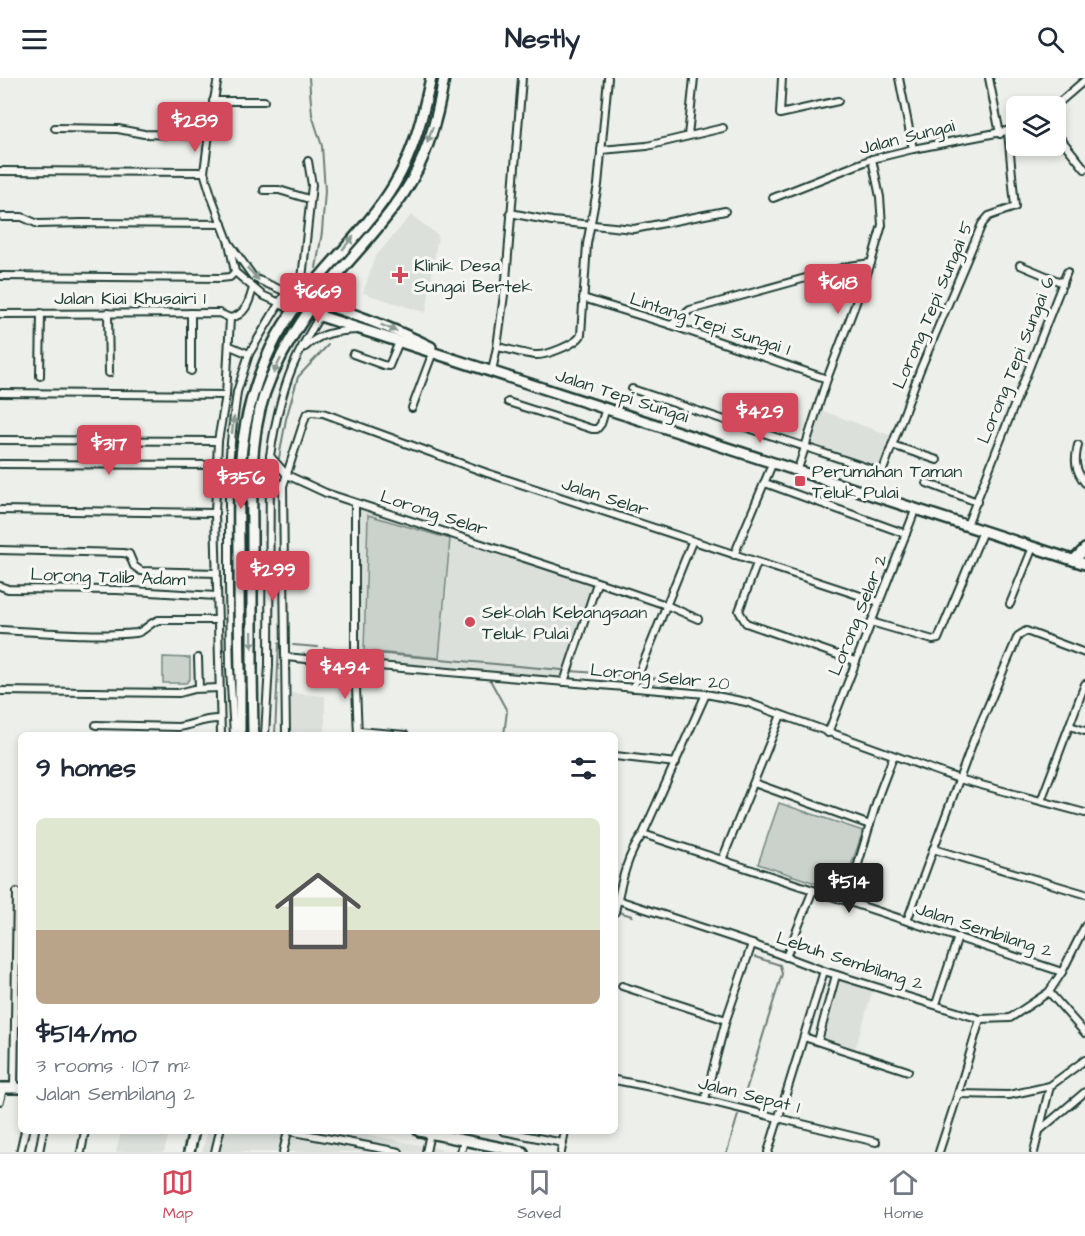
<!DOCTYPE html>
<html lang="en">
<head>
<meta charset="utf-8">
<style>
  body { margin:0; font-family:"Architects Daughter",sans-serif; background:#f2f2f3; color:#1f2937; height:100vh; display:flex; flex-direction:column; font-size:22px; white-space:nowrap }
  * { box-sizing:border-box; margin:0 }
  p { font-size:20px; color:#747a83 }
  .icon { flex:none; width:33px; height:33px; fill:none; stroke:currentColor; stroke-width:2; stroke-linecap:round; stroke-linejoin:round }
  .map { position:relative; flex:1; overflow:hidden }
  .side { position:absolute; left:18px; top:654px; width:600px; height:402px; display:flex; flex-direction:column; background:#fff; border-radius:9px; box-shadow:0 3px 9px #0003 }
  .side>* { flex:none }
  .buttons { position:absolute; left:1006px; top:18px; display:grid; gap:12px }
  .buttons a { display:grid; place-items:center; width:60px; height:60px; border-radius:9px; background:#fff; box-shadow:0 3px 9px #0003; font-size:30px }
  .price { position:absolute; translate:-50% -51px; padding:0 14px; border-radius:6px; background:#d1495b; color:#fff; font-size:20px; line-height:39px; filter:drop-shadow(0 2px 3px #0008) }
  .price::after { content:''; position:absolute; left:50%; top:36px; width:18px; height:14px; margin-left:-9px; background:inherit; clip-path:polygon(0 0,100% 0,50% 100%) }
  .price.selected { background:#222; color:#fff }
  ul { padding:0; list-style:none }
  li { display:grid; align-content:center; gap:12px; height:318px; padding:0 18px }
  li span { display:grid; place-items:center; height:186px; border-radius:9px; color:#555 }
  li>.icon { margin-inline-start:auto }
  span .icon { width:108px; height:108px; fill:#fffc; stroke-width:1 }
  li b { font-size:26px }
  h2 { display:flex; justify-content:space-between; align-items:center; height:72px; padding:0 18px; font-size:26px }
  header { display:flex; justify-content:space-between; align-items:center; height:78px; padding:0 18px; background:#fff; font-size:27px; font-weight:700 }
  .tabs { display:flex; justify-content:space-around; align-items:center; height:84px; border-top:2px solid #e0e1e3; background:#fff; font-size:16px; color:#747a83 }
  .tabs a { display:grid; justify-items:center; gap:3px }
  .tabs .selected { color:#d1495b }
  .map>svg:first-child { display:block }
</style>
</head>
<body>
<header><svg class="icon" aria-label="menu" viewBox="0 0 24 24"><path d="M4 6h16M4 12h16M4 18h16"/></svg>Nestly<svg class="icon" aria-label="search" viewBox="0 0 24 24"><circle cx="10" cy="10" r="6"/><path d="M15 15l6 6"/></svg></header>
<div class="map">
<svg width="1085" height="1074" viewBox="0 0 1085 1074">
  <rect width="100%" height="100%" fill="#edefea"/>
  <filter id="ink" filterUnits="userSpaceOnUse"><feTurbulence type="fractalNoise" baseFrequency=".0167" numOctaves="2"/><feDisplacementMap in="SourceGraphic" scale="12" xChannelSelector="R" yChannelSelector="G"/><feConvolveMatrix kernelMatrix="1 2 1 2 8 2 1 2 1" color-interpolation-filters="sRGB"/></filter>
  <g filter="url(#ink)">
    <g fill="#dce0db">
      <polygon points="411,137 438,157 426,235 363,215 375,179"/>
      <polygon points="820,332 892,358 881,390 878,392 809,366"/>
      <polygon points="359,425 596,503 564,601 358,585"/>
      <polygon points="291,615 325,618 325,657 290,657"/>
      <polygon points="838,901 873,911 855,972 821,962"/>
      <polygon points="121,1053 170,1053 164,1074 116,1074"/>
      <polygon points="208,1053 352,1053 453,1074 202,1074"/>
    </g>
    <g fill="#cbd2cc" stroke="#758880" stroke-width="1.5">
      <polygon points="368,437 450,461 439,580 364,573"/>
      <polygon points="163,579 190,580 190,601 186,605 163,605"/>
      <polygon points="779,725 863,753 842,814 758,786"/>
    </g>
    <g fill="none" stroke-linecap="round" stroke-linejoin="round">
      <g stroke="#6c7e77" stroke-width="2">
        <polyline points="309,0 312,37 322,68 325,113 322,154 316,190"/>
        <polyline points="279,380 286,341 298,299 328,267"/>
        <polyline points="293,567 318,569"/>
        <polyline points="324,570 353,573"/>
        <polyline points="364,574 562,592"/>
        <polyline points="570,593 597,595"/>
        <polyline points="603,596 631,598"/>
        <polyline points="641,599 670,602"/>
        <polyline points="489,600 507,633 504,657"/>
        <polyline points="275,657 279,565"/>
        <polyline points="619,834 632,838"/>
        <polyline points="743,1022 782,896 780,887 755,879"/>
        <polyline points="727,1074 738,1037"/>
      </g>
      <g stroke="#1f3d34" stroke-width="10">
        <g id="street">
          <polyline points="218,0 212,33 204,94 212,120 229,165 235,194 262,217 280,225"/>
          <polyline points="782,0 780,36 838,23"/>
          <polyline points="899,0 913,71"/>
          <polyline points="989,0 1000,56"/>
          <polyline points="213,23 264,23"/>
          <polyline points="1055,28 1085,2"/>
          <polyline points="55,50 118,51 144,56 209,58"/>
          <polyline points="1056,55 1085,91"/>
          <polyline points="688,58 694,0"/>
          <polyline points="601,72 647,68 723,50"/>
          <polyline points="0,93 204,94"/>
          <polyline points="264,112 279,112 309,121"/>
          <polyline points="773,120 872,81 913,71 1017,51"/>
          <polyline points="510,135 552,143 634,151 725,133"/>
          <polyline points="2,139 22,139 38,146 81,145 222,146"/>
          <polyline points="229,165 254,200 286,214 249,276 237,314 232,353 229,388 229,504 230,590 234,657"/>
          <polyline points="1020,187 1063,205"/>
          <polyline points="0,198 221,200 230,199 235,194"/>
          <polyline points="293,216 302,201 312,107 308,83"/>
          <polyline points="583,220 671,247 827,301"/>
          <polyline points="108,235 109,295"/>
          <polyline points="191,235 191,293"/>
          <polyline points="0,236 219,235 230,240 226,317 218,363 215,435 221,657"/>
          <path d="M230,240C246,237 249,224 253,210"/>
          <polyline points="671,247 690,232 849,188 871,185"/>
          <polyline points="230,268 249,276"/>
          <path d="M305,269C320,255 337,253 357,252"/>
          <path d="M497,269C510,271 522,276 535,277C546,278 577,266 581,257L587,166L598,107L608,0"/>
          <polyline points="353,276 383,287 389,288 399,264"/>
          <polyline points="492,293 497,269 506,202 522,0"/>
          <polyline points="40,298 41,235"/>
          <polyline points="632,311 880,394 883,392 920,292 982,146 989,138 1015,129 1008,54"/>
          <polyline points="0,315 226,317"/>
          <polyline points="508,324 592,351 597,351 601,346 606,330"/>
          <polyline points="412,330 433,274"/>
          <polyline points="0,362 218,363"/>
          <polyline points="892,367 937,382"/>
          <path d="M1078,367C1074,383 1075,392 1085,405"/>
          <polyline points="270,378 287,397 326,415 628,514 666,527 698,541"/>
          <polyline points="0,386 217,387"/>
          <polyline points="798,391 827,301 871,185 882,147 880,119 872,81"/>
          <polyline points="765,405 906,456"/>
          <polyline points="927,405 977,424"/>
          <polyline points="355,425 355,586 358,657"/>
          <polyline points="0,432 215,435"/>
          <polyline points="967,447 1067,194"/>
          <polyline points="0,472 123,475 129,476 134,488 141,493 217,495"/>
          <polyline points="734,477 773,384"/>
          <polyline points="757,485 739,533 746,545 855,583"/>
          <polyline points="0,508 8,511 117,512 216,518"/>
          <polyline points="1010,526 1033,469"/>
          <polyline points="871,544 933,562 938,561 983,453"/>
          <path d="M0,552C44,554 91,559 136,555C144,554 150,544 159,542H217"/>
          <polyline points="286,579 355,586 706,616 746,624 959,701 1085,735"/>
          <polyline points="198,580 199,610"/>
          <polyline points="564,604 597,505"/>
          <polyline points="633,610 692,464"/>
          <polyline points="0,613 179,615 194,611 219,610"/>
          <path d="M96,647L178,649C193,647 204,640 220,641"/>
          <polyline points="1070,648 1085,653"/>
          <polyline points="358,653 405,657"/>
          <polyline points="828,655 916,430"/>
          <path d="M265,657L269,587L270,378C275,344 282,310 297,279C305,261 317,244 326,226"/>
          <polyline points="286,657 283,408 306,337 310,334 323,335 487,395 879,524"/>
          <polyline points="615,678 676,685"/>
          <polyline points="754,705 870,747"/>
          <polyline points="1041,723 1085,606"/>
          <polyline points="643,756 1062,894"/>
          <polyline points="933,771 1085,816"/>
          <polyline points="722,782 781,637"/>
          <polyline points="615,821 752,866 824,893 980,941 1010,940 1049,914 1062,894 1085,848"/>
          <polyline points="847,823 880,713 893,679"/>
          <path d="M615,834C621,807 626,778 643,756L706,616"/>
          <polyline points="907,843 974,661 1018,558 1026,553 1085,575"/>
          <polyline points="786,879 813,812"/>
          <polyline points="622,908 726,942"/>
          <polyline points="1049,914 1085,955"/>
          <polyline points="936,926 958,859"/>
          <polyline points="804,959 908,993"/>
          <polyline points="818,963 836,897"/>
          <polyline points="615,1002 656,1010 876,1064"/>
          <polyline points="14,1010 17,814"/>
          <polyline points="958,1016 1009,1017 1050,1008 1085,982"/>
          <polyline points="705,1021 726,942 752,866"/>
          <polyline points="0,1023 3,1010"/>
          <polyline points="1040,1052 1085,1014"/>
          <polyline points="289,1053 399,1074"/>
          <polyline points="503,1053 563,1065"/>
          <polyline points="20,1074 25,1053"/>
          <polyline points="39,1074 43,1053"/>
          <polyline points="81,1074 85,1053"/>
          <polyline points="215,1074 220,1053"/>
          <polyline points="283,1074 288,1053"/>
          <polyline points="426,1074 430,1055"/>
          <polyline points="461,1074 464,1062"/>
          <polyline points="561,1074 565,1053"/>
          <polyline points="768,1074 824,893"/>
          <polyline points="939,1074 958,1016 980,941"/>
          <polyline points="1034,1074 1050,1008"/>
        </g>
      </g>
      <g stroke="#1f3d34" stroke-width="14">
        <g id="secondary">
          <path d="M286,214C335,229 385,246 431,269"/>
          <polyline points="280,225 1085,486"/>
          <polyline points="1074,482 1085,471"/>
          <polyline points="0,1010 21,1010"/>
          <polyline points="419,1053 523,1074"/>
        </g>
      </g>
      <g stroke="#1f3d34" stroke-width="14">
        <g id="primary">
          <polyline points="240,592 240,657"/>
          <polyline points="252,593 253,657"/>
          <polyline points="189,1074 194,1053"/>
        </g>
      </g>
      <use href="#street" stroke="#f6f6f2" stroke-width="6"/>
      <use href="#secondary" stroke="#f6f6f2" stroke-width="9"/>
      <use href="#primary" stroke="#f6f6f2" stroke-width="9"/>
      <g stroke="#1f3d34" stroke-width="14" stroke-linecap="butt">
        <g id="primary-bridge">
          <path d="M240,592C239,551 239,510 239,469C238,395 238,339 271,270C300,208 359,165 394,107C414,74 423,37 431,0"/>
          <path d="M252,593C252,549 252,505 252,461C252,406 248,351 271,299C285,269 302,240 323,214C349,181 380,151 404,115C426,82 438,39 444,0"/>
        </g>
      </g>
      <use href="#primary-bridge" stroke="#f6f6f2" stroke-width="9"/>
    </g>
    <defs><path id="oneway-solid" d="M-6-.8H1V-3.2L6.5 0L1 3.2V.8H-6Z" transform="scale(1.5)"/></defs>
    <g fill="#8a9a93">
      <use href="#oneway-solid" transform="translate(430 57) rotate(109)"/>
      <use href="#oneway-solid" transform="translate(348 165) rotate(-50)"/>
      <use href="#oneway-solid" transform="translate(253 196) rotate(47)"/>
      <use href="#oneway-solid" transform="translate(389 250) rotate(22)"/>
      <use href="#oneway-solid" transform="translate(277 288) rotate(116)"/>
      <use href="#oneway-solid" transform="translate(233 347) rotate(-83)"/>
      <use href="#oneway-solid" transform="translate(252 562) rotate(90)"/>
    </g>
  </g>
  <g fill="#d1495b" stroke="#f6f6f2" stroke-width="2">
    <path d="M397 188h6v6h6v6h-6v6h-6v-6h-6v-6h6z"/>
    <rect x="794" y="397" width="12" height="12" rx="3"/>
    <circle cx="470" cy="544" r="6"/>
  </g>
  <g text-anchor="middle" dominant-baseline="central" stroke-width="6" stroke-linejoin="round" paint-order="stroke">
    <g font-size="18" fill="#1f3d34" stroke="#f6f6f2">
      <text transform="translate(907 59) rotate(-14)">Jalan Sungai</text>
      <text x="130" y="220">Jalan Kiai Khusairi 1</text>
      <text transform="translate(933 227) rotate(-67)">Lorong Tepi Sungai 5</text>
      <text transform="translate(710 246) rotate(18)">Lintang Tepi Sungai 1</text>
      <text transform="translate(1016 282) rotate(-68)">Lorong Tepi Sungai 6</text>
      <text transform="translate(622 318) rotate(18)">Jalan Tepi Sungai</text>
      <text transform="translate(605 419) rotate(18)">Jalan Selar</text>
      <text transform="translate(434 435) rotate(18)">Lorong Selar</text>
      <text transform="translate(108 499) rotate(2)">Lorong Talib Adam</text>
      <text transform="translate(858 537) rotate(-68)">Lorong Selar 2</text>
      <text transform="translate(660 599) rotate(6)">Lorong Selar 20</text>
      <text transform="translate(984 852) rotate(18)">Jalan Sembilang 2</text>
      <text transform="translate(850 883) rotate(18)">Lebuh Sembilang 2</text>
      <text transform="translate(749 1017) rotate(14)">Jalan Sepat 1</text>
    </g>
    <g font-size="18" fill="#1f3d34" stroke="#f6f6f2" text-anchor="start">
      <text x="414" y="187">Klinik Desa<tspan x="414" dy="21">Sungai Bertek</tspan></text>
      <text x="812" y="393">Perumahan Taman<tspan x="812" dy="21">Teluk Pulai</tspan></text>
      <text x="482" y="534">Sekolah Kebangsaan<tspan x="482" dy="21">Teluk Pulai</tspan></text>
    </g>
  </g>
</svg>
<div class="buttons">
<a><svg class="icon" aria-label="layers" viewBox="0 0 24 24"><path d="M12 4l9 5-9 5-9-5zM3 14l9 5 9-5"/></svg></a>
</div>
<b class="price" style="left:195px;top:75px">$289</b>
<b class="price" style="left:838px;top:237px">$618</b>
<b class="price" style="left:318px;top:246px">$669</b>
<b class="price" style="left:760px;top:366px">$429</b>
<b class="price" style="left:109px;top:398px">$317</b>
<b class="price" style="left:241px;top:432px">$356</b>
<b class="price" style="left:273px;top:524px">$299</b>
<b class="price" style="left:345px;top:622px">$494</b>
<b class="price selected" style="left:849px;top:836px">$514</b>
<section class="side">
<h2>9 homes<svg class="icon" aria-label="filters" viewBox="0 0 24 24"><path d="M4 7h16M4 17h16"/><circle cx="9" cy="7" r="2"/><circle cx="15" cy="17" r="2"/></svg></h2>
<ul>
<li><span style="background:linear-gradient(#dfe7d0 60%,#b9a48a 0)"><svg class="icon" aria-label="home" viewBox="0 0 24 24"><path d="M3 11l9-7 9 7M6 9v11h12V9"/></svg></span><div><b>$514/mo</b><p>3 rooms · 107 m²</p><p>Jalan Sembilang 2</p></div></li>
</ul>
</section>
</div>
<nav class="tabs">
<a class="selected"><svg class="icon" aria-label="map" viewBox="0 0 24 24"><path d="M3 6l6-2 6 2 6-2v14l-6 2-6-2-6 2zM9 4v14M15 6v14"/></svg>Map</a>
<a><svg class="icon" aria-label="saved" viewBox="0 0 24 24"><path d="M7 4h10v16l-5-4-5 4z"/></svg>Saved</a>
<a><svg class="icon" aria-label="home" viewBox="0 0 24 24"><path d="M3 11l9-7 9 7M6 9v11h12V9"/></svg>Home</a>
</nav>
</body>
</html>
